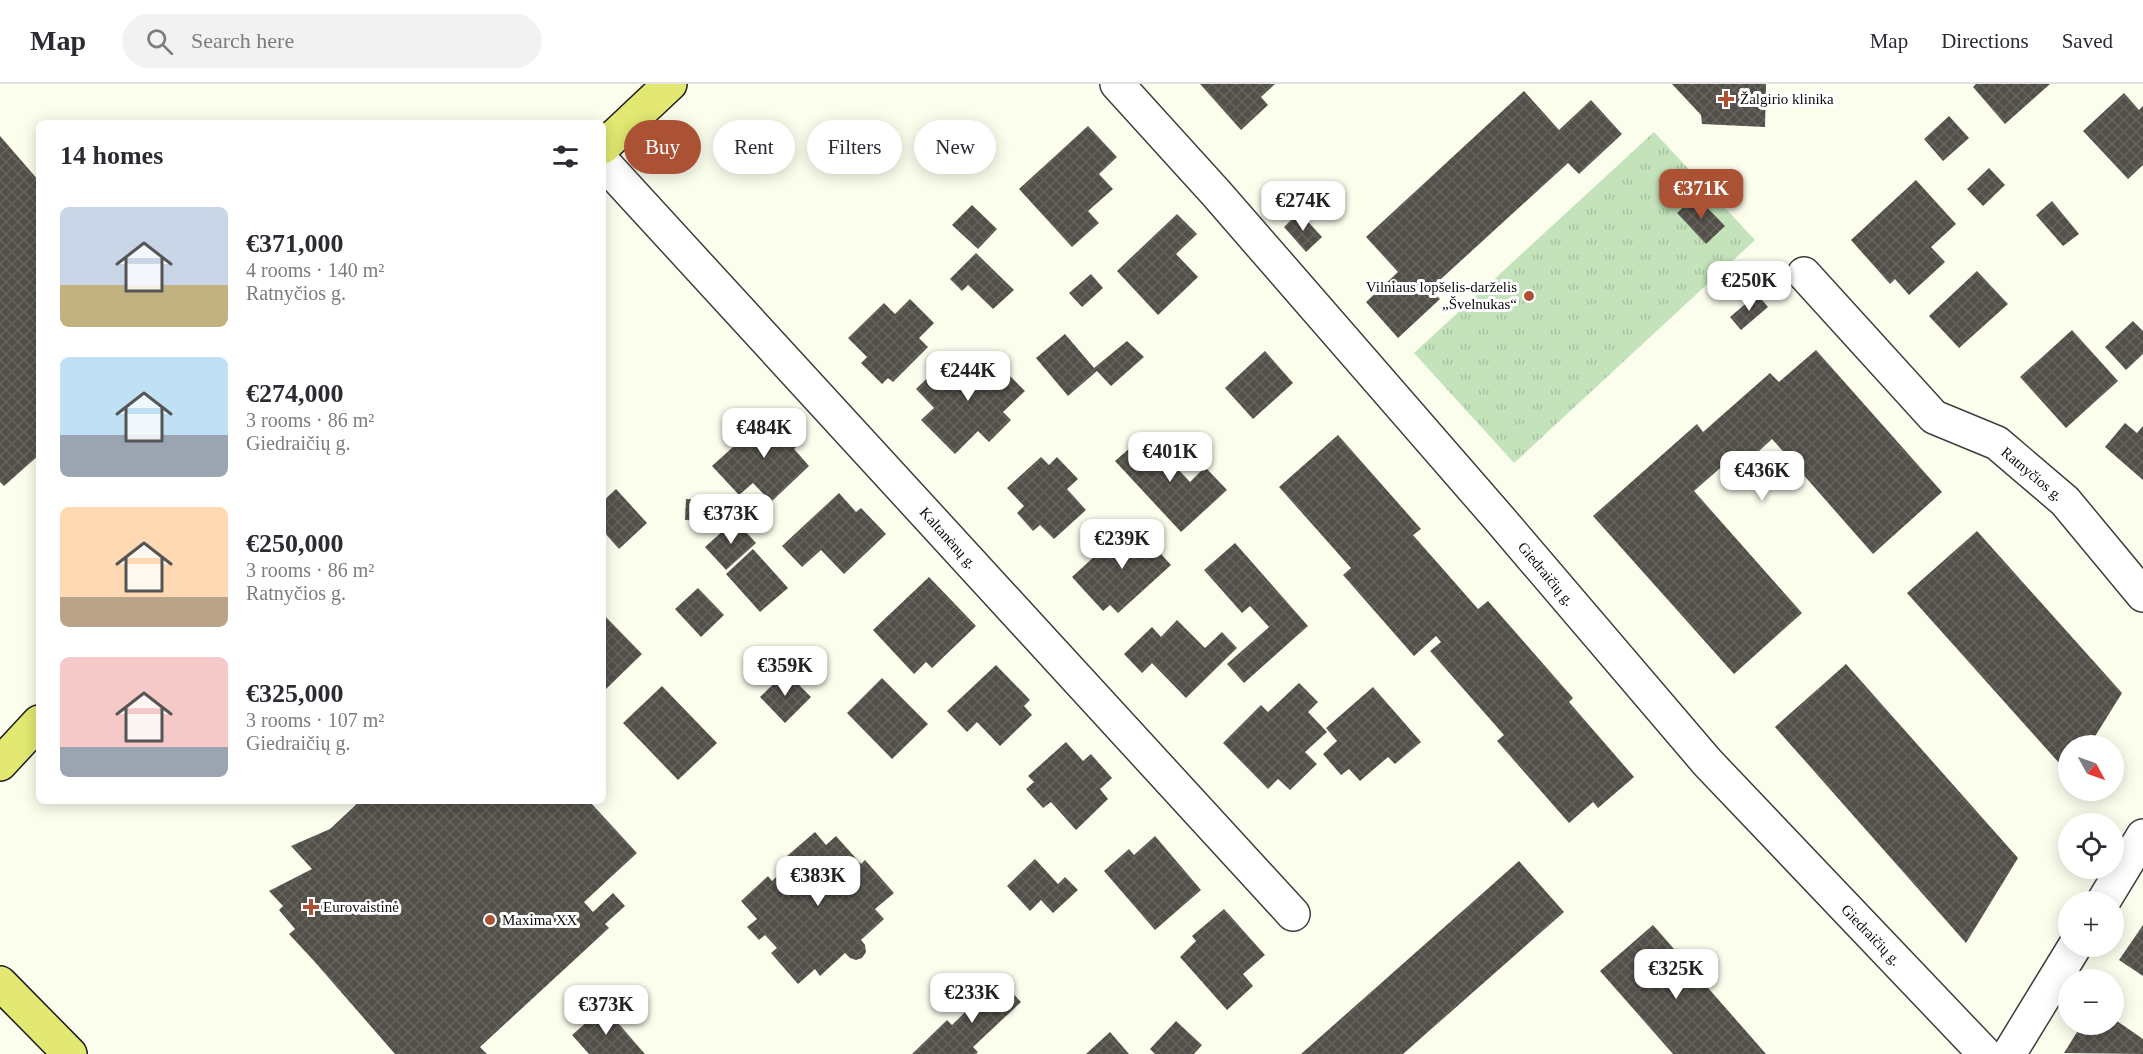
<!DOCTYPE html>
<html lang="en">
<head>
<meta charset="utf-8">
<style>
  body { margin:0; font-family:Georgia,serif; background:#f2f2f3; color:#2b2b33; height:100vh; display:flex; flex-direction:column; font-size:22px; white-space:nowrap }
  * { box-sizing:border-box; margin:0 }
  p { font-size:20px; color:#7c7c81 }
  .icon { flex:none; width:33px; height:33px; fill:none; stroke:currentColor; stroke-width:2; stroke-linecap:round; stroke-linejoin:round }
  .map { position:relative; flex:1; overflow:hidden }
  .sheet { position:absolute; left:36px; top:36px; width:570px; height:684px; display:flex; flex-direction:column; background:#fff; border-radius:9px; box-shadow:0 3px 15px #0003 }
  .sheet>* { flex:none }
  .hud { position:absolute; left:624px; top:36px; width:570px; height:54px; display:flex; gap:12px }
  .needle { width:39px; rotate:130deg }
  .controls { position:absolute; left:2058px; top:651px; display:grid; gap:12px }
  .controls a { display:grid; place-items:center; width:66px; height:66px; border-radius:50%; background:#fff; box-shadow:0 3px 15px #0003; font-size:30px }
  .price { position:absolute; translate:-50% -51px; padding:0 14px; border-radius:12px; background:#fff; color:#222; font-size:20px; line-height:39px; filter:drop-shadow(0 2px 3px #0008) }
  .price::after { content:''; position:absolute; left:50%; top:36px; width:18px; height:14px; margin-left:-9px; background:inherit; clip-path:polygon(0 0,100% 0,50% 100%) }
  .price.on { background:#ab5235; color:#fff }
  ul { padding:0; list-style:none }
  li { display:flex; align-items:center; gap:18px; height:150px; padding:0 24px }
  li span { display:grid; place-items:center; flex:none; width:168px; height:120px; border-radius:9px; color:#555 }
  li>.icon { margin-inline-start:auto }
  span .icon { width:72px; height:72px; fill:#fffc; stroke-width:1 }
  li b { font-size:26px }
  h2 { display:flex; justify-content:space-between; align-items:center; height:72px; padding:0 24px; font-size:26px }
  .tag { padding:0 21px; border-radius:27px; background:#fff; box-shadow:0 3px 15px #0003; font-size:21px; line-height:54px }
  .tag.on { background:#ab5235; color:#fff }
  header { display:flex; align-items:center; gap:36px; box-sizing:border-box; height:84px; padding:0 30px; background:#fff; border-bottom:2px solid #e1e1e2 }
  header strong { font-size:28px }
  nav { display:flex; gap:33px; margin-inline-start:auto; font-size:21px }
  .search { width:420px; height:54px; background:#f2f2f3; display:flex; align-items:center; gap:15px; box-sizing:border-box; padding:0 21px; border-radius:33px; color:#7c7c81; font-size:22px }
  .map>svg:first-child { display:block }
</style>
</head>
<body>
<header>
<strong>Map</strong>
<div class="search"><svg class="icon" aria-label="search" viewBox="0 0 24 24"><circle cx="10" cy="10" r="6"/><path d="M15 15l6 6"/></svg>Search here</div>
<nav><a>Map</a><a>Directions</a><a>Saved</a></nav>
</header>
<div class="map">
<svg width="2143" height="970" viewBox="0 0 2143 970">
  <defs>
    <pattern id="grass-tufts" width="24" height="20" patternUnits="userSpaceOnUse" patternTransform="scale(1.5)"><rect width="24" height="20" fill="#c4e3bb"/><path d="M3 7l-1-3M5 7V3M7 7l1-3M15 17l-1-3M17 17v-4M19 17l1-3" fill="none" stroke="#a7c2a0"/></pattern>
    <pattern id="building-cross-hatch" width="8" height="8" patternUnits="userSpaceOnUse" patternTransform="scale(1.5)"><rect width="8" height="8" fill="#535049"/><path d="M0 0l8 8M0 8l8-8" fill="none" stroke="#67645f"/></pattern>
  </defs>
  <rect width="100%" height="100%" fill="#fbfded"/>
  <polygon fill="url(#grass-tufts)" points="1654,48 1755,156 1514,379 1414,269"/>
  <g fill="url(#building-cross-hatch)">
    <polygon points="1200,0 1275,0 1261,13 1268,21 1241,46"/>
    <polygon points="1672,0 1766,0 1765,43 1702,40 1701,31"/>
    <polygon points="1976,0 2050,0 2005,40 1973,3"/>
    <polygon points="1524,7 1559,46 1591,16 1622,50 1579,90 1568,79 1430,205 1440,215 1398,254 1366,218 1398,188 1366,153"/>
    <polygon points="2124,9 2139,26 2143,22 2143,81 2128,95 2083,47"/>
    <polygon points="1949,32 1969,54 1943,77 1924,55"/>
    <polygon points="1088,42 1117,73 1099,90 1113,105 1088,127 1099,139 1072,163 1019,105"/>
    <polygon points="0,52 39,97 39,371 4,402 0,398"/>
    <polygon points="1989,84 2005,101 1983,122 1967,105"/>
    <polygon points="1916,96 1956,140 1931,163 1945,178 1909,211 1895,195 1890,200 1851,156"/>
    <polygon points="1696,112 1725,142 1706,160 1677,129"/>
    <polygon points="2052,117 2079,150 2063,162 2036,131"/>
    <polygon points="972,121 997,145 978,165 952,141"/>
    <polygon points="1299,128 1322,153 1306,168 1284,143"/>
    <polygon points="1177,130 1197,150 1176,170 1198,193 1158,231 1117,187"/>
    <polygon points="976,169 1014,206 993,225 968,201 962,207 950,195"/>
    <polygon points="1977,187 2008,220 1959,264 1929,232"/>
    <polygon points="1091,190 1103,204 1082,223 1069,209"/>
    <polygon points="1757,210 1768,223 1741,246 1730,233"/>
    <polygon points="910,215 934,239 919,254 928,263 893,298 888,294 882,300 861,279 867,273 848,254 884,219 895,230"/>
    <polygon points="2133,237 2143,247 2143,270 2126,286 2105,263"/>
    <polygon points="2072,246 2118,297 2066,344 2020,293"/>
    <polygon points="1065,250 1094,284 1127,257 1144,273 1111,302 1097,287 1068,312 1036,274"/>
    <polygon points="1816,266 1942,408 1873,470 1772,355 1736,388 1727,378 1694,407 1802,529 1734,590 1593,432 1697,340 1703,348 1770,289 1779,298"/>
    <polygon points="1265,267 1293,299 1253,335 1225,304"/>
    <polygon points="989,271 1025,307 1003,328 1011,336 989,358 978,347 955,370 921,336 934,324 916,305 949,273 968,291"/>
    <polygon points="773,327 801,358 794,365 809,382 771,418 753,399 739,411 712,382"/>
    <polygon points="2125,339 2137,349 2143,342 2143,396 2105,363"/>
    <polygon points="1146,350 1190,398 1205,383 1227,406 1181,448 1115,377"/>
    <polygon points="1338,351 1421,445 1413,451 1478,525 1488,517 1573,614 1569,618 1634,693 1598,724 1593,718 1569,739 1497,657 1504,651 1430,567 1441,558 1436,552 1414,572 1343,491 1351,484 1279,403"/>
    <polygon points="1041,373 1049,381 1057,373 1078,395 1067,405 1086,426 1054,455 1040,441 1033,447 1017,429 1024,422 1007,404"/>
    <polygon points="616,405 647,439 619,465 603,447 603,417"/>
    <polygon points="839,409 856,428 861,424 886,450 844,490 821,466 802,483 782,462"/>
    <polygon points="686,415 723,416 723,437 685,436"/>
    <polygon points="735,436 756,459 726,486 705,463"/>
    <polygon points="1132,438 1171,481 1118,529 1110,521 1103,527 1072,493"/>
    <polygon points="1977,447 2122,609 2089,662 2068,662 2068,689 1907,509"/>
    <polygon points="1235,459 1308,542 1244,599 1227,580 1269,543 1250,522 1242,529 1204,486"/>
    <polygon points="753,465 788,504 760,528 726,490"/>
    <polygon points="929,493 976,542 932,584 926,578 914,590 873,546"/>
    <polygon points="698,504 724,531 701,553 675,525"/>
    <polygon points="603,530 642,570 606,605 603,601"/>
    <polygon points="1177,536 1205,564 1222,548 1237,564 1186,614 1152,579 1142,589 1124,570 1152,543 1161,553"/>
    <polygon points="1846,580 2018,774 1966,859 1775,643"/>
    <polygon points="996,581 1030,616 1024,622 1032,631 1000,662 977,638 967,648 947,627"/>
    <polygon points="786,588 811,613 785,639 760,613"/>
    <polygon points="882,594 928,640 892,675 847,629"/>
    <polygon points="1299,599 1318,618 1308,628 1327,648 1305,668 1317,680 1290,706 1278,695 1268,705 1223,659 1261,621 1268,628"/>
    <polygon points="662,602 717,659 678,696 623,639"/>
    <polygon points="1373,603 1421,658 1395,680 1388,673 1360,697 1349,685 1341,691 1323,670 1337,657 1326,644"/>
    <polygon points="1066,658 1083,677 1091,670 1112,694 1100,705 1108,715 1076,746 1051,718 1043,724 1026,705 1034,698 1028,692"/>
    <polygon points="360,717 589,717 637,769 584,818 593,828 613,809 625,822 605,840 609,844 480,963 487,970 395,970 314,877 289,850 295,845 279,826 283,822 269,807 312,785 291,762 330,745"/>
    <polygon points="815,748 826,761 836,752 861,780 865,776 894,809 875,825 884,835 861,856 865,861 866,868 862,874 856,876 850,874 845,869 820,892 815,885 798,900 771,869 777,864 765,851 759,856 747,843 757,835 741,817 768,792 772,797 792,778 787,772"/>
    <polygon points="1155,752 1201,806 1155,846 1104,787 1129,765 1134,771"/>
    <polygon points="1035,775 1058,800 1065,793 1078,806 1053,829 1041,816 1030,827 1007,802"/>
    <polygon points="1519,777 1564,828 1403,970 1301,970"/>
    <polygon points="1224,825 1265,871 1243,890 1253,902 1227,926 1180,873 1196,857 1192,852"/>
    <polygon points="1653,841 1766,970 1673,970 1600,887"/>
    <polygon points="2143,841 2143,892 2119,876"/>
    <polygon points="999,895 1021,918 973,963 978,968 976,970 912,970 947,936 952,941"/>
    <polygon points="604,923 645,970 589,970 572,951"/>
    <polygon points="2114,935 2143,955 2143,970 2064,969 2082,940 2114,940"/>
    <polygon points="1176,937 1202,961 1194,970 1155,970 1150,965"/>
    <polygon points="1110,948 1129,970 1086,970"/>
  </g>
  <g fill="none" stroke-linecap="round" stroke-linejoin="round">
    <g stroke="#3f3f3f" stroke-width="36">
      <g id="minor">
        <polyline points="1117,0 1216,109 1497,432 1707,678 1985,970"/>
        <polyline points="603,78 1293,830"/>
        <polyline points="1804,190 1934,333 1997,359 2065,417 2143,511"/>
        <polyline points="2103,818 2143,752"/>
        <polyline points="2009,970 2075,862"/>
      </g>
    </g>
    <g stroke="#1d1d1d" stroke-width="36">
      <g id="primary">
        <polyline points="603,63 670,0"/>
        <polyline points="0,680 39,638"/>
        <polyline points="0,899 70,970"/>
      </g>
    </g>
    <use href="#minor" stroke="#fff" stroke-width="33"/>
    <use href="#primary" stroke="#e2e871" stroke-width="33"/>
  </g>
  <g fill="#ab5235" stroke="#fff" stroke-width="2">
    <path d="M1723 6h6v6h6v6h-6v6h-6v-6h-6v-6h6z"/>
    <circle cx="1529" cy="212" r="6"/>
    <path d="M308 814h6v6h6v6h-6v6h-6v-6h-6v-6h6z"/>
    <circle cx="490" cy="836" r="6"/>
  </g>
  <g text-anchor="middle" dominant-baseline="central" stroke-width="6" stroke-linejoin="round" paint-order="stroke">
    <g font-size="15" fill="#0c0c0c" stroke="#fff" text-anchor="start">
      <text x="1740" y="15">Žalgirio klinika</text>
      <text x="1517" y="203" text-anchor="end">Vilniaus lopšelis-darželis<tspan x="1517" dy="17">„Švelnukas“</tspan></text>
      <text x="323" y="823">Eurovaistinė</text>
      <text x="502" y="836">Maxima XX</text>
    </g>
    <g font-size="15" fill="#0c0c0c" stroke="#fff">
      <text transform="translate(2032 390) rotate(40)">Ratnyčios g.</text>
      <text transform="translate(948 454) rotate(48)">Kaltanėnų g.</text>
      <text transform="translate(1546 490) rotate(50)">Giedraičių g.</text>
      <text transform="translate(1871 851) rotate(46)">Giedraičių g.</text>
    </g>
  </g>
</svg>
<div class="controls">
<a><svg class="needle" viewBox="-14 -14 28 28"><path d="M0-13l5 13h-10z" fill="#e53935"/><path d="M0 13l5-13h-10z" fill="#7c7c81"/></svg></a>
<a><svg class="icon" aria-label="locate" viewBox="0 0 24 24"><circle cx="12" cy="12" r="6"/><path d="M12 2v4M12 18v4M2 12h4M18 12h4"/></svg></a>
<a>+</a>
<a>−</a>
</div>
<b class="price on" style="left:1701px;top:136px">€371K</b>
<b class="price" style="left:1303px;top:148px">€274K</b>
<b class="price" style="left:1749px;top:228px">€250K</b>
<b class="price" style="left:968px;top:318px">€244K</b>
<b class="price" style="left:764px;top:375px">€484K</b>
<b class="price" style="left:1170px;top:399px">€401K</b>
<b class="price" style="left:1762px;top:418px">€436K</b>
<b class="price" style="left:731px;top:461px">€373K</b>
<b class="price" style="left:1122px;top:486px">€239K</b>
<b class="price" style="left:785px;top:613px">€359K</b>
<b class="price" style="left:818px;top:823px">€383K</b>
<b class="price" style="left:1676px;top:916px">€325K</b>
<b class="price" style="left:972px;top:940px">€233K</b>
<b class="price" style="left:606px;top:952px">€373K</b>
<div class="hud">
<a class="tag on">Buy</a>
<a class="tag">Rent</a>
<a class="tag">Filters</a>
<a class="tag">New</a>
</div>
<section class="sheet">
<h2>14 homes<svg class="icon" aria-label="filters" viewBox="0 0 24 24"><path d="M4 7h16M4 17h16"/><circle cx="9" cy="7" r="2"/><circle cx="15" cy="17" r="2"/></svg></h2>
<ul>
<li><span style="background:linear-gradient(#c9d6e8 65%,#c2b280 0)"><svg class="icon" aria-label="home" viewBox="0 0 24 24"><path d="M3 11l9-7 9 7M6 9v11h12V9"/></svg></span><div><b>€371,000</b><p>4 rooms · 140 m²</p><p>Ratnyčios g.</p></div></li>
<li><span style="background:linear-gradient(#bfe0f5 65%,#9aa5b1 0)"><svg class="icon" aria-label="home" viewBox="0 0 24 24"><path d="M3 11l9-7 9 7M6 9v11h12V9"/></svg></span><div><b>€274,000</b><p>3 rooms · 86 m²</p><p>Giedraičių g.</p></div></li>
<li><span style="background:linear-gradient(#ffd9b3 75%,#b9a48a 0)"><svg class="icon" aria-label="home" viewBox="0 0 24 24"><path d="M3 11l9-7 9 7M6 9v11h12V9"/></svg></span><div><b>€250,000</b><p>3 rooms · 86 m²</p><p>Ratnyčios g.</p></div></li>
<li><span style="background:linear-gradient(#f6c9c9 75%,#9aa5b1 0)"><svg class="icon" aria-label="home" viewBox="0 0 24 24"><path d="M3 11l9-7 9 7M6 9v11h12V9"/></svg></span><div><b>€325,000</b><p>3 rooms · 107 m²</p><p>Giedraičių g.</p></div></li>
</ul>
</section>
</div>
</body>
</html>
